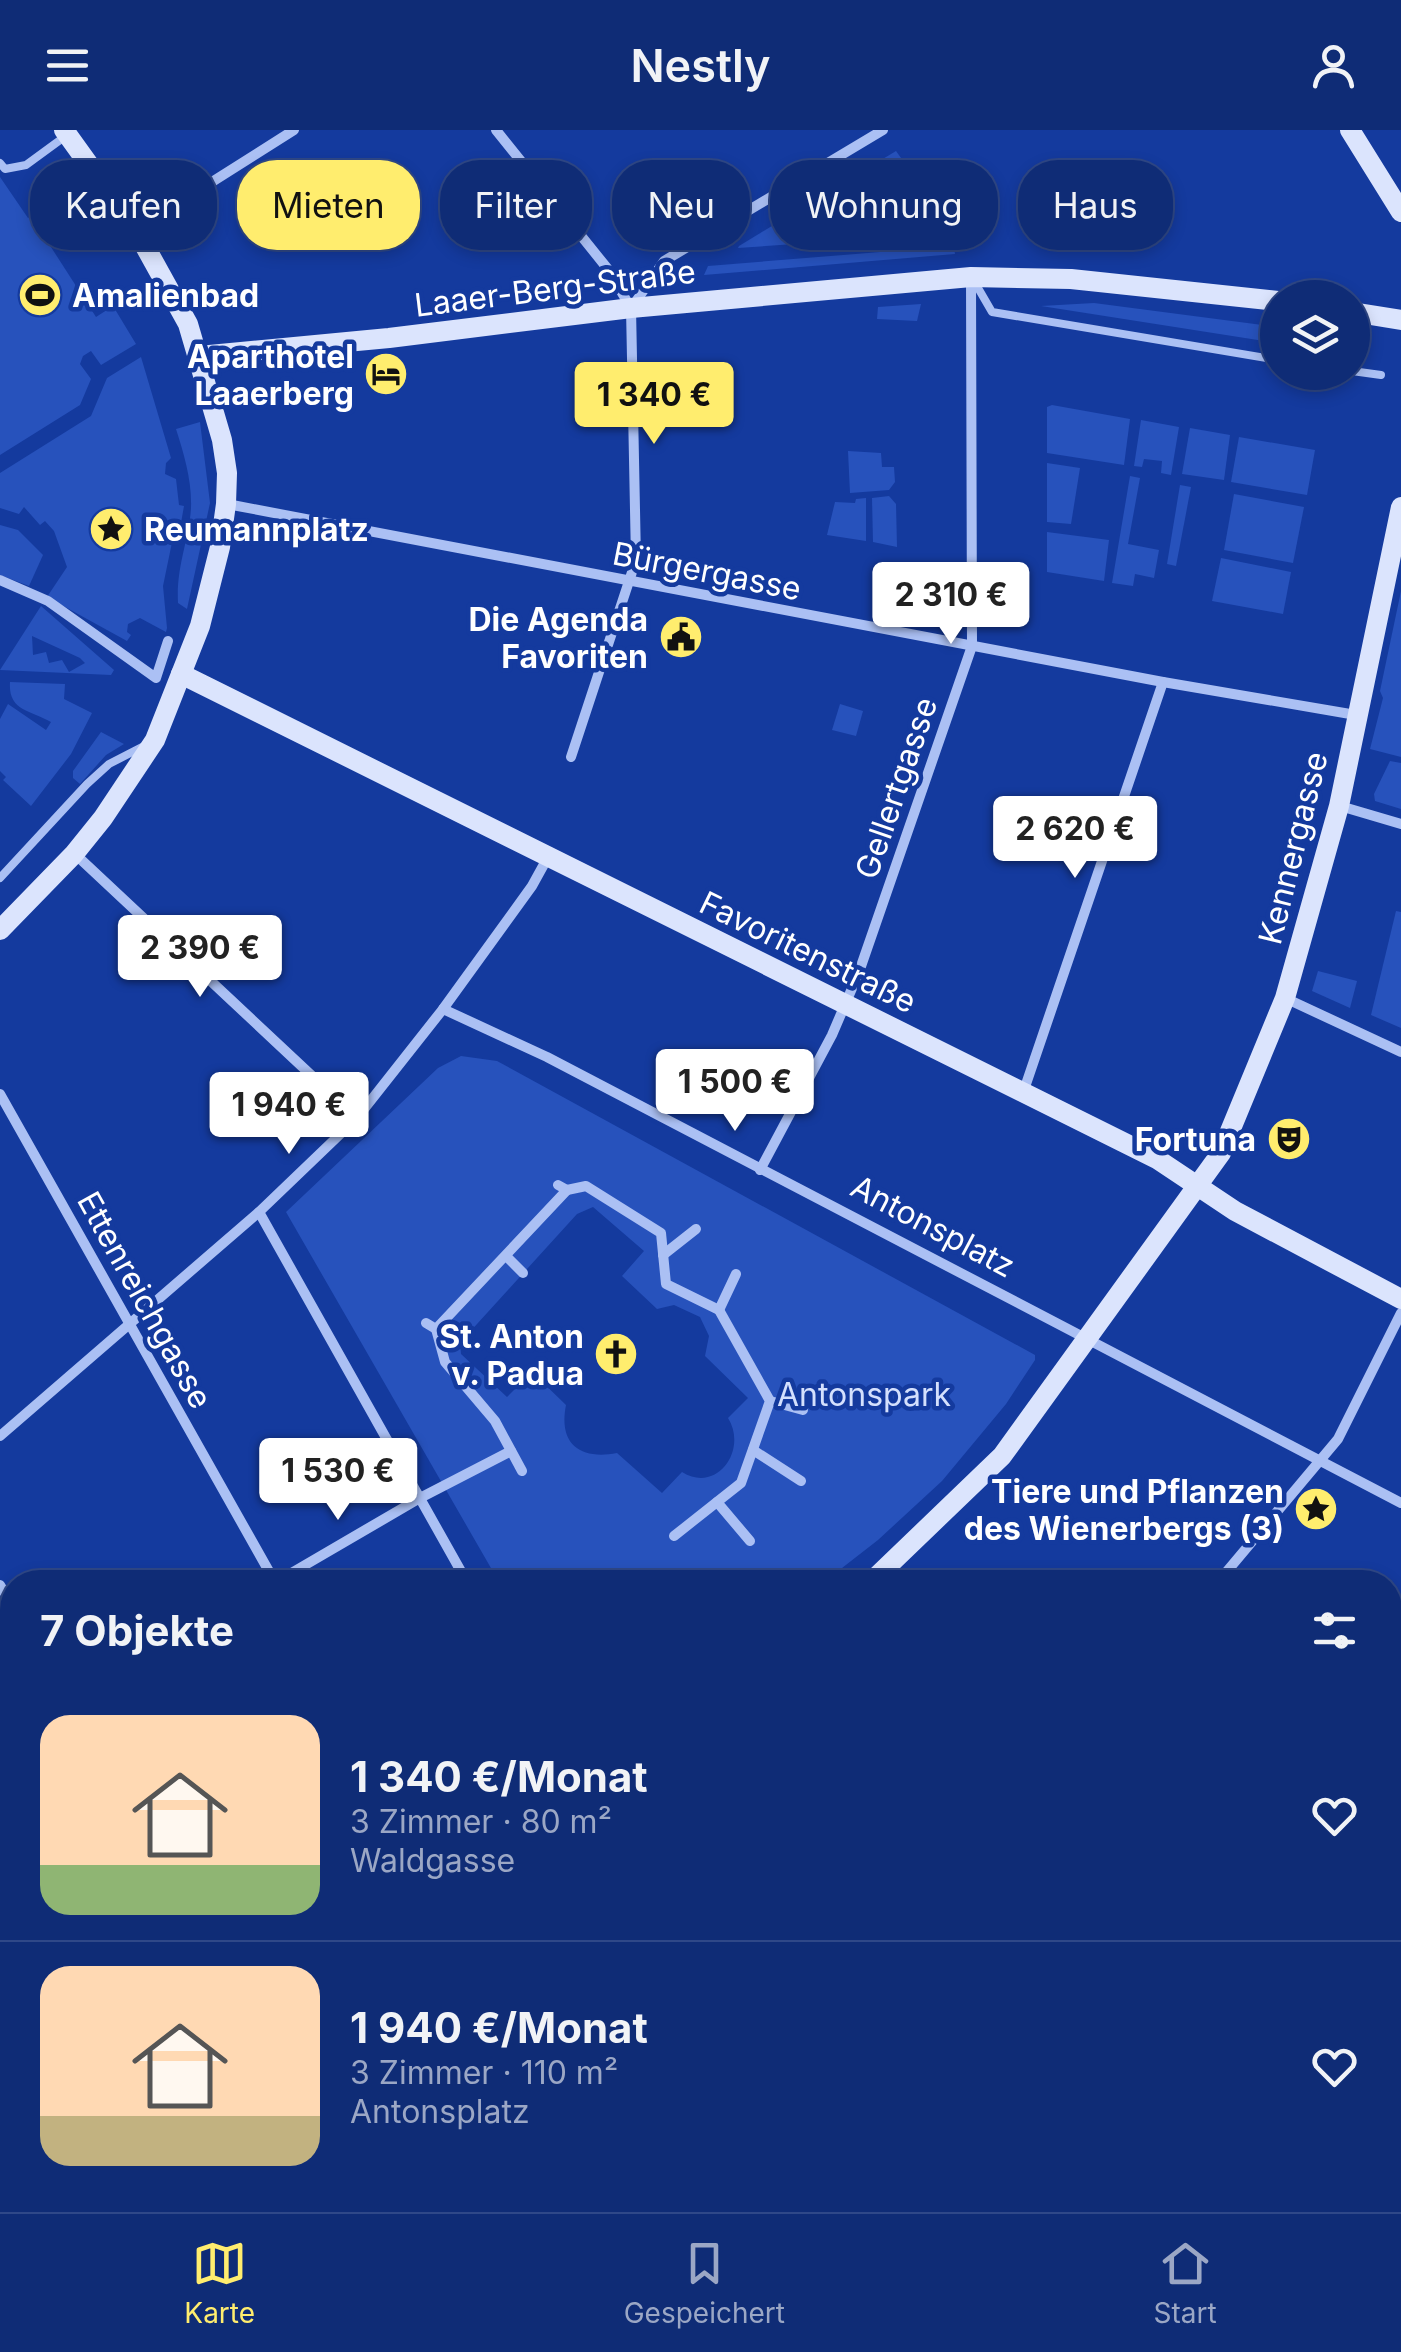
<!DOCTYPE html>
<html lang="de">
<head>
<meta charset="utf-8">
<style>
  body { margin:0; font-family:Inter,sans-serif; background:#18347b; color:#f1f3f6; height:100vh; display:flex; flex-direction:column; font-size:38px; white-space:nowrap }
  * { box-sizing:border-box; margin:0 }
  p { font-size:32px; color:#9ba7c5 }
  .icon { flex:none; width:55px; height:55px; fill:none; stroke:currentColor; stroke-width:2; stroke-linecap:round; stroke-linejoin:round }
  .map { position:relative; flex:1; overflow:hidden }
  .side { position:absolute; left:0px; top:1440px; width:1402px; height:642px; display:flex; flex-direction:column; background:#0f2c76; border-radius:40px 40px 0 0; box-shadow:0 5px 15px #0003,0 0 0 2px #2f4888 }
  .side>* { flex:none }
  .top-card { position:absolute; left:30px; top:30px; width:1342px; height:90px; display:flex; gap:20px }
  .controls { position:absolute; left:1260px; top:150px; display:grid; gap:20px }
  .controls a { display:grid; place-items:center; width:110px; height:110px; border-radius:50%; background:#0f2c76; box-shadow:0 5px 15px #0003,0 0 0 2px #2f4888; font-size:50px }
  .price { position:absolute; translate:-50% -85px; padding:0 22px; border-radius:10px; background:#fff; color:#222; font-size:32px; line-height:65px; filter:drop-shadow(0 2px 5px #0008) }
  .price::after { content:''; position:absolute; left:50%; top:60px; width:30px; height:22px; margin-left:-15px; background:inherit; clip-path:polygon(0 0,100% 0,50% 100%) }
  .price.current { background:#ffed6e; color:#111 }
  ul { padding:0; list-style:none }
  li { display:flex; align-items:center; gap:30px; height:250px; padding:0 40px }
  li+li { border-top:2px solid #2f4888 }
  li span { display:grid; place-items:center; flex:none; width:280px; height:200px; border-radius:30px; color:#555 }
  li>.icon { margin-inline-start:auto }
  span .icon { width:120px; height:120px; fill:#fffc; stroke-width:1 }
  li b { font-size:42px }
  h2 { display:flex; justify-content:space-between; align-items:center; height:120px; padding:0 40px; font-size:42px }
  .tag { padding:0 35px; border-radius:40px; background:#0f2c76; box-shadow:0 5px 15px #0003,0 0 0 2px #2f4888; font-size:35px; line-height:90px }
  .tag.current { background:#ffed6e; color:#111 }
  header { display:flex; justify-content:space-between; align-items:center; height:130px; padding:0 40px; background:#0f2c76; font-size:45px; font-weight:600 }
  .tabs { display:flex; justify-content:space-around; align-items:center; height:140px; border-top:2px solid #2f4888; background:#0f2c76; font-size:28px; color:#9ba7c5 }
  .tabs a { display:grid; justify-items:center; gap:5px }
  .tabs .current { color:#ffed6e }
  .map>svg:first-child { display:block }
</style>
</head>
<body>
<header><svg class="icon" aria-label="menu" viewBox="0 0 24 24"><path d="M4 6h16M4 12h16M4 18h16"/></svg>Nestly<svg class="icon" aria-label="person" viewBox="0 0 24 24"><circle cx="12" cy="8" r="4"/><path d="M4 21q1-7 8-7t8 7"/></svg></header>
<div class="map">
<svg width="1401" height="2082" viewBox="0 0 1401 2082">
  <rect width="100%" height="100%" fill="#143a9e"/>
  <g fill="#2752bc" fill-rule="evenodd">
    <polygon points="896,21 955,103 738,118 739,116"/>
    <polygon points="0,47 28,88 31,86 96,187 113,176 136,214 101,235 91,221 83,226 80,234 91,249 80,275 0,325"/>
    <polygon points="954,116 955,124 704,145 708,136"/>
    <polygon points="1094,173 1277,197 1277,213 1041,176"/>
    <polygon points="921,174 917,191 877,189 878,177"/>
    <polygon points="141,227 171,328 166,333 165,344 176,349 179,375 184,376 181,393 176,393 163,456 167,498 166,502 140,488 128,494 127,502 131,505 127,511 47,467 67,437 54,401 45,391 40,395 24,377 19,384 0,378 0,343 91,286 107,248"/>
    <polygon points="1052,275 1130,289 1124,335 1047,323 1047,277"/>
    <polygon points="1141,290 1179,297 1171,345 1161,343 1162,331 1144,329 1142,337 1134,336"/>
    <path d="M200,292L210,373L187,479L178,473C176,436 189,411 191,378C192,351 184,324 176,299Z"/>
    <polygon points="1190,298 1230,305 1224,350 1182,344"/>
    <polygon points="1239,307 1315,320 1307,365 1231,352"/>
    <polygon points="848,321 881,323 882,337 894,337 895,352 889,360 850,363"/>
    <polygon points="1047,333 1080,338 1071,394 1047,392"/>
    <polygon points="1130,346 1140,348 1128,414 1159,420 1154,448 1135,444 1133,456 1112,453"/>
    <polygon points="1180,355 1191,357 1176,436 1167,434"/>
    <polygon points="1234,364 1304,377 1293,433 1224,420"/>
    <polygon points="889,366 896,374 897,417 873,412 872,368"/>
    <polygon points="866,368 866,411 827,405 835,372 855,373 856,369"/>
    <polygon points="0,395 18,400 43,425 29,456 0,445"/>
    <polygon points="1047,402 1109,410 1104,451 1047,442"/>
    <polygon points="1221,428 1291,442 1283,484 1212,471"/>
    <polygon points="1401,461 1401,627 1370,619 1383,568 1380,561"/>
    <path d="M41,476L114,540L111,545L0,540ZM32,506L80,528L85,533L69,542L62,530L49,533L46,522L33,525Z"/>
    <path d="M10,552L65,554L64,569L92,583L71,624L31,676L3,650L6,647L0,641V589L8,574L46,600L51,592C30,580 8,581 10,552Z"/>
    <polygon points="840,574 863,581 856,606 832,600"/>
    <polygon points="101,602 124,614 106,625 80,654 73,648 73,641"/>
    <polygon points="1390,631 1401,633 1401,679 1375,671 1374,664"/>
    <polygon points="1396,781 1401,782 1401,898 1371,885"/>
    <polygon points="1318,841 1357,851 1350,878 1312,861"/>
    <path d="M461,926L497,931L1035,1225V1230L1006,1274L942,1351L878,1410L824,1452H499L286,1082L438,938ZM593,1077L644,1121L622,1146L657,1179L674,1175L700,1187L709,1206L705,1226L748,1268L728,1288C748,1320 717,1364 682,1342L662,1363L617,1323C581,1330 558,1315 566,1275L532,1242L507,1267L461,1224L460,1213L467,1205L577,1084Z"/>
  </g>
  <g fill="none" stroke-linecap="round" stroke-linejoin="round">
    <g stroke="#abc0f4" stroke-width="8">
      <polyline points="0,33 5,39 26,35 67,5"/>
      <polyline points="974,151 992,182 1278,230"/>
      <polyline points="1352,241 1381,245"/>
      <polyline points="0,748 87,654 109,634 142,617"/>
    </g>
    <g stroke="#abc0f4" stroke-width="10">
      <polyline points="496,0 607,138 631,178 636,430 571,627"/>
      <polyline points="136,100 294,0"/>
      <polyline points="632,177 664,131 883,0"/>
      <polyline points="227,374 1163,552 1356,585"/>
      <polyline points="0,450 48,471 156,548 168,511"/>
      <polyline points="1340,676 1401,694"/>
      <polyline points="75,724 357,988"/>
      <polyline points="1285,868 1401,922"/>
      <polyline points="443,879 547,927 1401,1373"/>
      <polyline points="1023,963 1163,552"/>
      <polyline points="0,964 275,1452"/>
      <polyline points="760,1040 832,905 859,842 972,516 971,147"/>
      <polyline points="567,1060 586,1056 661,1103 666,1154 719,1180 770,1271 741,1353 674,1406"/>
      <polyline points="259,1082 467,1452"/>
      <polyline points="663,1125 696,1099"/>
      <polyline points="506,1126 523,1143"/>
      <polyline points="719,1180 736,1144"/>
      <polyline points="426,1193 436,1199 567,1060 558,1055"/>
      <polyline points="436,1199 445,1232 495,1291 522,1341"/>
      <polyline points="770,1271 803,1280"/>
      <polyline points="0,1306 259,1082 357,988 443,879 532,756 548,727"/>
      <polyline points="753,1320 801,1351"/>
      <polyline points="717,1372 750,1411"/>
      <polyline points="276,1452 420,1368 511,1321"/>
      <polyline points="1218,1452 1338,1309 1401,1183"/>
      <polyline points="0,1455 12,1475"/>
      <polyline points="0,1808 12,1828"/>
      <polyline points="1390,1956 1401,1967"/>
      <polyline points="156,2070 163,2082"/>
      <polyline points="378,2070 385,2082"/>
      <polyline points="587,2070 592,2082"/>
      <polyline points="390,2082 409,2070"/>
      <polyline points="877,2082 897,2070"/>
    </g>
    <g stroke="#dbe4fd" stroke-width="20">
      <polyline points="1350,0 1401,82"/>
      <polyline points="1352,182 1401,190"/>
      <polyline points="199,226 389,208 631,178 971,147 1071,149 1278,171"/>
      <polyline points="181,544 1157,1029 1235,1081 1401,1169"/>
      <polyline points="0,800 74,724 103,688 155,610 200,496 220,417 226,374 227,343 222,310 188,194 136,100 64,0"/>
      <polyline points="871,1452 1002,1326 1221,1023 1285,868 1339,676 1401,377"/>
      <polyline points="1390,1745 1401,1728"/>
      <polyline points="0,1983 12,1975"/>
      <polyline points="1171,2082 1179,2070"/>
    </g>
  </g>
  <defs>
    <g id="stadium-disc" transform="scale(2.25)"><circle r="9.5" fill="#ffed6e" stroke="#143a9e"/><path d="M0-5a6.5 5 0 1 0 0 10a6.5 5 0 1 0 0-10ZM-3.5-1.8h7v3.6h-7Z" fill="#111"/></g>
    <g id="hotel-disc" transform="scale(2.25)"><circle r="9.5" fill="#ffed6e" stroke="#143a9e"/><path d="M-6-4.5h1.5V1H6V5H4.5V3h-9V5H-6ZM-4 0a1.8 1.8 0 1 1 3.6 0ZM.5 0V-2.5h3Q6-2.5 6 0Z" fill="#111"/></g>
    <g id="sight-disc" transform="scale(2.25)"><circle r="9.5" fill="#ffed6e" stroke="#143a9e"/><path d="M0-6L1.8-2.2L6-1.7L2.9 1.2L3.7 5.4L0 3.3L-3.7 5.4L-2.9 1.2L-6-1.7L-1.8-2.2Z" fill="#111"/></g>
    <g id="civic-disc" transform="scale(2.25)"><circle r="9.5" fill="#ffed6e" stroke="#143a9e"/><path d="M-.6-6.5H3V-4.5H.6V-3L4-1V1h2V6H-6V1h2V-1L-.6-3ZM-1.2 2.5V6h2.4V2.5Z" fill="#111"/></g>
    <g id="theatre-disc" transform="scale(2.25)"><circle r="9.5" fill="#ffed6e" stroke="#143a9e"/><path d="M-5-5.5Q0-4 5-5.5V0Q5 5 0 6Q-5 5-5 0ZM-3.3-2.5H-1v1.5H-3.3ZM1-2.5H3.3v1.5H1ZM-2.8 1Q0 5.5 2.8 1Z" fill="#111"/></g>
    <g id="church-disc" transform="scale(2.25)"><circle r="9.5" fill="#ffed6e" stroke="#143a9e"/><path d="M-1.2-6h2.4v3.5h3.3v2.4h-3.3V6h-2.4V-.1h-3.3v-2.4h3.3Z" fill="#111"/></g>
  </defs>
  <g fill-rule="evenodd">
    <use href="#stadium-disc" x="40" y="165"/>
    <use href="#hotel-disc" x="386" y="244"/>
    <use href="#sight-disc" x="111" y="399"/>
    <use href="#civic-disc" x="681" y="507"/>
    <use href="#theatre-disc" x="1289" y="1009"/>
    <use href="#church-disc" x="616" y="1224"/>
    <use href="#sight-disc" x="1316" y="1379"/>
  </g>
  <g text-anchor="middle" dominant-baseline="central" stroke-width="9" stroke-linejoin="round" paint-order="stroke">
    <g font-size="32" fill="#fff" stroke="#143a9e">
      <text transform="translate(555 158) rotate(-7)">Laaer-Berg-Straße</text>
      <text transform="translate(707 441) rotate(11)">Bürgergasse</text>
      <text transform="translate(896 658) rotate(-71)">Gellertgasse</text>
      <text transform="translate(1293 718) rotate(-76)">Kennergasse</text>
      <text transform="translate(808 822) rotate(26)">Favoritenstraße</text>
      <text transform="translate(933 1096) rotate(28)">Antonsplatz</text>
      <text transform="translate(145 1170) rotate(61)">Ettenreichgasse</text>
    </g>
    <g font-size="32" font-weight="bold" fill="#fff" stroke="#143a9e" text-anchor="end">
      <text x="72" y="165" text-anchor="start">Amalienbad</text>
      <text x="354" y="226">Aparthotel<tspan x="354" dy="37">Laaerberg</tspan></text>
      <text x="144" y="399" text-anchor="start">Reumannplatz</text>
      <text x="648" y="489">Die Agenda<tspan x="648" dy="37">Favoriten</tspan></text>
      <text x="1256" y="1009">Fortuna</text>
      <text x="584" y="1206">St. Anton<tspan x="584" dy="37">v. Padua</tspan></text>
      <text x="1284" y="1361">Tiere und Pflanzen<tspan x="1284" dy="37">des Wienerbergs (3)</tspan></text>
    </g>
    <g font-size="32" fill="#d4e0fd" stroke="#143a9e">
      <text x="864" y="1264">Antonspark</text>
    </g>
  </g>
</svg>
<div class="controls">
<a><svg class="icon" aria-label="layers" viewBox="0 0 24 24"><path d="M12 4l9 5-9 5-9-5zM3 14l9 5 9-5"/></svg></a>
</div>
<b class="price current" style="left:654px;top:317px">1 340 €</b>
<b class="price" style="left:951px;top:517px">2 310 €</b>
<b class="price" style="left:1075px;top:751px">2 620 €</b>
<b class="price" style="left:200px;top:870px">2 390 €</b>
<b class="price" style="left:735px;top:1004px">1 500 €</b>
<b class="price" style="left:289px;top:1027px">1 940 €</b>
<b class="price" style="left:338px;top:1393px">1 530 €</b>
<div class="top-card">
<a class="tag">Kaufen</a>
<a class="tag current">Mieten</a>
<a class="tag">Filter</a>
<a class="tag">Neu</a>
<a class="tag">Wohnung</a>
<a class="tag">Haus</a>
</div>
<section class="side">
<h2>7 Objekte<svg class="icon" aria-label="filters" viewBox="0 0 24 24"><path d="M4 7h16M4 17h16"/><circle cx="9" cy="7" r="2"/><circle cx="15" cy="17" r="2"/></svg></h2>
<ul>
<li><span style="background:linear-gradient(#ffd9b3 75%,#8fb573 0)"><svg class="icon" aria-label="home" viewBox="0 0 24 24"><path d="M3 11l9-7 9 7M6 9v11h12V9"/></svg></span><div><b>1 340 €/Monat</b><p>3 Zimmer · 80 m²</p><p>Waldgasse</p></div><svg class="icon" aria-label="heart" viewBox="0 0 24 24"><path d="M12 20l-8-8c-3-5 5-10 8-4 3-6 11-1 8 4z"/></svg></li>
<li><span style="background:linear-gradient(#ffd9b3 75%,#c2b280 0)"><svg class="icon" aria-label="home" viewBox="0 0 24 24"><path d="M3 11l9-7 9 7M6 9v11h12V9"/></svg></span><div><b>1 940 €/Monat</b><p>3 Zimmer · 110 m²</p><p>Antonsplatz</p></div><svg class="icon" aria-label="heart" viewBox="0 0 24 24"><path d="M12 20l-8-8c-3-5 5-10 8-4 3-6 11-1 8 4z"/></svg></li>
</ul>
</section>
</div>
<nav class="tabs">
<a class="current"><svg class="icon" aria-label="map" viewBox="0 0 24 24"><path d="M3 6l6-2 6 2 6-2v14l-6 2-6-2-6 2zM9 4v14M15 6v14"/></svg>Karte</a>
<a><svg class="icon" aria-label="saved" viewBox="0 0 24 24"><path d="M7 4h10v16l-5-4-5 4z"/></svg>Gespeichert</a>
<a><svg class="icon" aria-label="home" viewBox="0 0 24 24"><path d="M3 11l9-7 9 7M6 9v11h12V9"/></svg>Start</a>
</nav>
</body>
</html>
